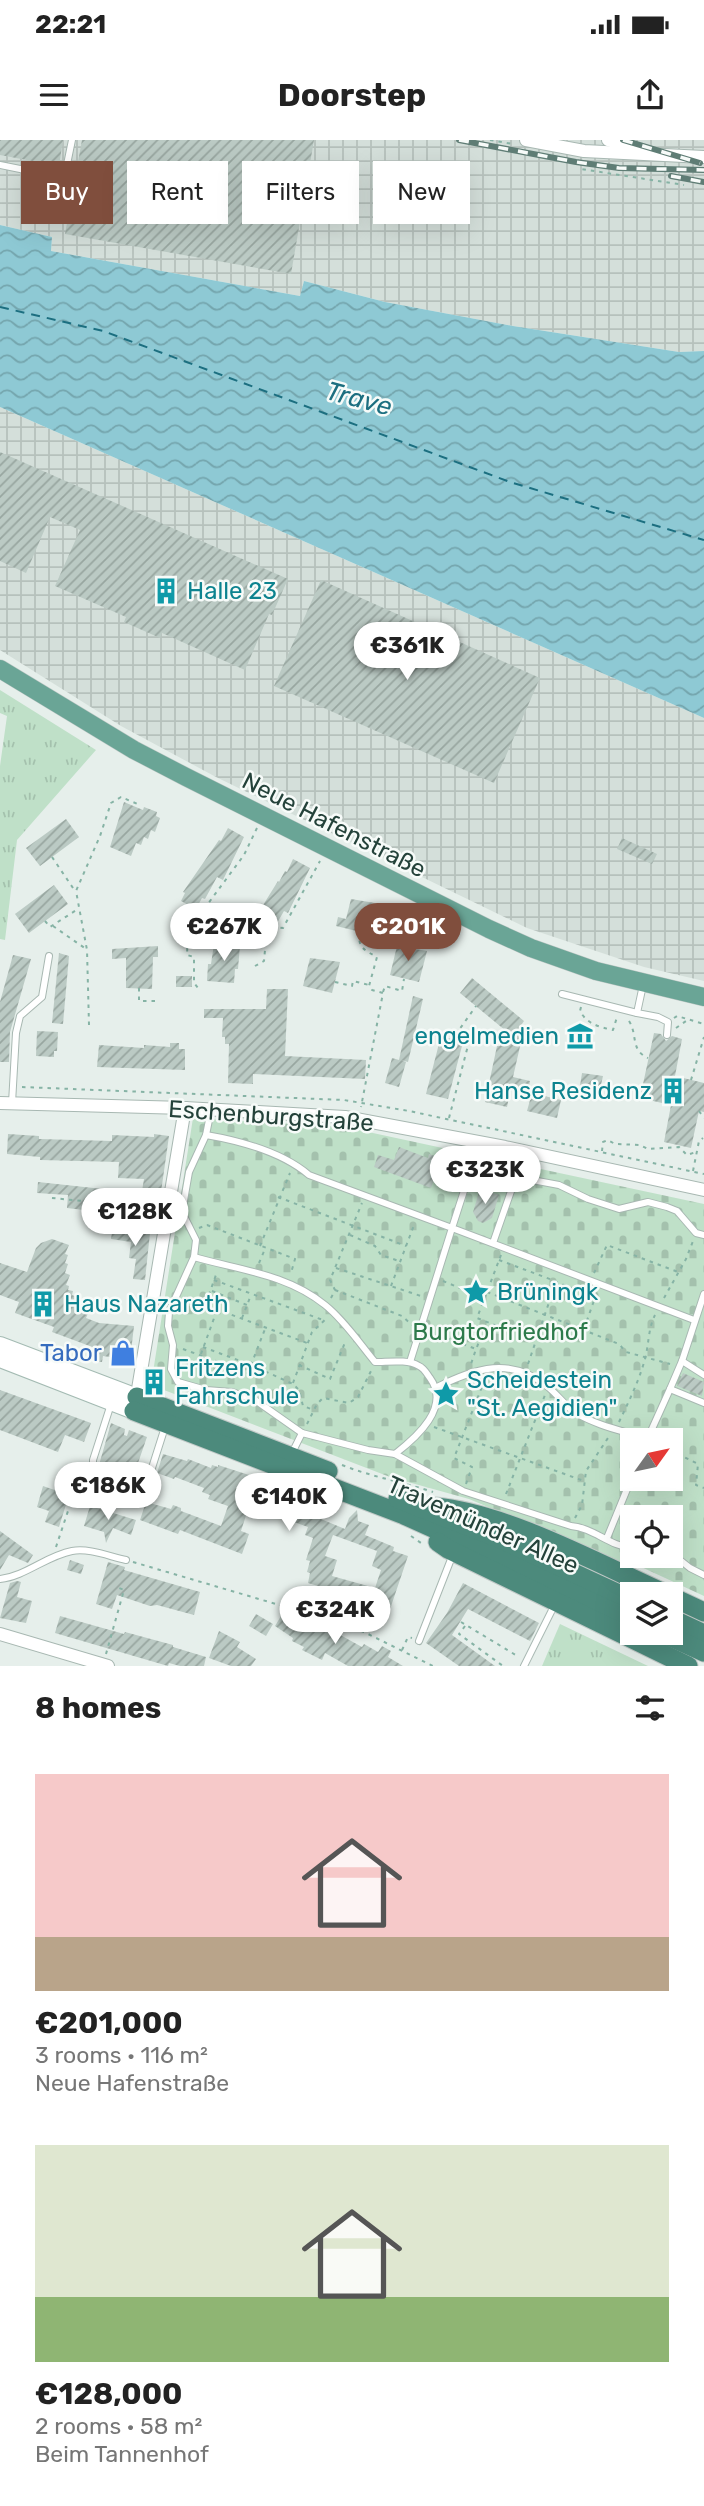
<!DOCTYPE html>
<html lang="en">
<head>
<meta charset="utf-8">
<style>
  body { margin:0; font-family:Rubik,sans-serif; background:#f2f2f2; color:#222; height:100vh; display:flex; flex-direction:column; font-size:26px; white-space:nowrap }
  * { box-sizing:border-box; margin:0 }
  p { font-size:23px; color:#767676 }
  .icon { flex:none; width:38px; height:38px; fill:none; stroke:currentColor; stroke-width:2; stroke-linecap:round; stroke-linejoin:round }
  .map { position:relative; height:1526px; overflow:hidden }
  .drawer { display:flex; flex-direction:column; background:#fff; flex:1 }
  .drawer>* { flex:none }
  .banner { position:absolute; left:21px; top:21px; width:663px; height:63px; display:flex; gap:14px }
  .needle { width:46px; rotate:57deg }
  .tools { position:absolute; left:620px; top:1288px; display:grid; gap:14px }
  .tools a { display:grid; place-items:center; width:63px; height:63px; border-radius:0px; background:#fff; box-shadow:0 7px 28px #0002; font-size:35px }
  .price { position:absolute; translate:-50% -60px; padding:0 16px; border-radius:24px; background:#fff; color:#222; font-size:23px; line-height:46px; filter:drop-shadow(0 2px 4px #0008) }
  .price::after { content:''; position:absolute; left:50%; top:42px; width:21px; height:16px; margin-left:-10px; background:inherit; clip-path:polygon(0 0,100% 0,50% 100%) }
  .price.active { background:#804e3d; color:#fff }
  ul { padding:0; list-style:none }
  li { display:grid; align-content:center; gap:14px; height:371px; padding:0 35px }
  li span { display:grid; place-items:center; height:217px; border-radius:0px; color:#555 }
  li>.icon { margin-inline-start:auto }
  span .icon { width:126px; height:126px; fill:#fffc; stroke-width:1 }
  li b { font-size:30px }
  h2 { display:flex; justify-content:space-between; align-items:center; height:84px; padding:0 35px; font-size:30px }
  .pill { padding:0 24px; border-radius:0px; background:#fff; box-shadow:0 7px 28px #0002; font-size:24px; line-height:63px }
  .pill.active { background:#804e3d; color:#fff }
  .status { display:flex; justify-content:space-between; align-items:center; height:49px; padding:0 35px; background:#fff; direction:ltr }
  .status svg { height:19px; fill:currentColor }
  header { display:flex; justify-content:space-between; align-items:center; height:91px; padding:0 35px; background:#fff; font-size:32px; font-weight:700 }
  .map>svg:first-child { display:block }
</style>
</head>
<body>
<div class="status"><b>22:21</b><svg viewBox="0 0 49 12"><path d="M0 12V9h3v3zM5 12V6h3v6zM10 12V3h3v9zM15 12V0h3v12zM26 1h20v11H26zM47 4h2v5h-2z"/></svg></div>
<header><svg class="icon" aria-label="menu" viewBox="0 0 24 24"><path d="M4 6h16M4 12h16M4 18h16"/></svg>Doorstep<svg class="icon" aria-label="share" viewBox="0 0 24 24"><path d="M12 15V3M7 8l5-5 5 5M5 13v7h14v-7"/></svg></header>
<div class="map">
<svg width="704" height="1526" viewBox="0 0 704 1526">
  <defs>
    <pattern id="industrial-grid" width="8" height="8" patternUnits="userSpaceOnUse" patternTransform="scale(1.75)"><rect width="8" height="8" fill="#d4dfda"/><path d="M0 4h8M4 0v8" fill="none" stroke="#b6c1bc"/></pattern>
    <pattern id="grass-tufts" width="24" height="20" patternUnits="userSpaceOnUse" patternTransform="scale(1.75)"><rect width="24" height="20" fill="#bfe0c8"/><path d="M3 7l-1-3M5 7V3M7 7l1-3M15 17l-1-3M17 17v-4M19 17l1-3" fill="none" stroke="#a4c1ad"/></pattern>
    <pattern id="cemetery-stones" width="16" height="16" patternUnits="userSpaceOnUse" patternTransform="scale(1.75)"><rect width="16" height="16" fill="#bfe0c8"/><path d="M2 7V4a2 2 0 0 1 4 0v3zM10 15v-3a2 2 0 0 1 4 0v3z" fill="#a4c1ad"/></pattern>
    <pattern id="water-waves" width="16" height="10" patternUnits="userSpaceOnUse" patternTransform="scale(1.75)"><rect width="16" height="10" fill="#8ec9d4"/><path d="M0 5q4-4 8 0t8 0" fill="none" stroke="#74a5ad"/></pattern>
    <pattern id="building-hatch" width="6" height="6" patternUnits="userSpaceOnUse" patternTransform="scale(1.75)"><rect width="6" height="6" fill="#bbcac4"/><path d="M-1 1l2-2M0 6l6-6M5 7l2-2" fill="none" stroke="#98a6a0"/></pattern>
  </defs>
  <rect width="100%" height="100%" fill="#e6efeb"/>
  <g fill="url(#industrial-grid)">
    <polygon points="0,0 704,0 704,211 679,212 513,186 385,162 304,141 300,156 51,111 52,97 0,85"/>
    <polygon points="0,267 704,578 704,841 644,827 527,788 216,637 121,586 0,510"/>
  </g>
  <g fill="url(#grass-tufts)">
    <polygon points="0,550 96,610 17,700 5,800 0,799 0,626 7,576 0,573"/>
    <polygon points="560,1484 648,1526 542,1526"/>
  </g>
  <path fill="url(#cemetery-stones)" fill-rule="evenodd" d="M193,978L345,987L704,1064V1456L637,1425L611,1419L469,1359L390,1337L151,1245ZM632,1300H670V1339H632ZM632,1377H670V1416H632Z"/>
  <polygon fill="url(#water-waves)" points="0,85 52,97 51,111 300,156 304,141 385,162 513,186 679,212 704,211 704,578 0,267"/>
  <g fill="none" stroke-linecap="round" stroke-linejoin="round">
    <polyline stroke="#1c6f80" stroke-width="2" stroke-dasharray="9 7" stroke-linecap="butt" points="0,167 103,191 510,342 704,400"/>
  </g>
  <g fill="url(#building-hatch)" fill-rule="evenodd">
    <polygon points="0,0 63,0 59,26 0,15"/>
    <polygon points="82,0 314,0 291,134 65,94"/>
    <polygon points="0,312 288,439 272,475 269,474 245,530 162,493 160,498 124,482 126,477 55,446 80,390 50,377 26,433 0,421"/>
    <polygon points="321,440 540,538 494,643 274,546"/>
    <polygon points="124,662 143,670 144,667 157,672 156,676 160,678 155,692 151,690 148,699 144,697 141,705 136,703 131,716 110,707"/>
    <polygon points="66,679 79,697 40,726 26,708"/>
    <polygon points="228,688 244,697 223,740 217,737 205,759 202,758 196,769 181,761 185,753 183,752 219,700 221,701"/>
    <polygon points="622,698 657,714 652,724 617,709"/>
    <polygon points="293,719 310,728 288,773 284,771 277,783 274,781 271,786 255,778 278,741 279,742 285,731 287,732"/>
    <polygon points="54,745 68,764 29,793 15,774"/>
    <polygon points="351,759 381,764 373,795 336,786 338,777 346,779"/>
    <polygon points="214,804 240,805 238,829 235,829 234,843 207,841 208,824 211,824"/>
    <polygon points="158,806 158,817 153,817 152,849 126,848 126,818 112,819 112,809"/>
    <polygon points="397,806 427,811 419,842 390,835"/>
    <polygon points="59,813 69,816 63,884 52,883"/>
    <polygon points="13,815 31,819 10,892 9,922 0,922 0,862"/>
    <polygon points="310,818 340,822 332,853 303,846"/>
    <rect x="176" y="836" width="16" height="11"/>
    <polygon points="472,838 524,881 521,885 524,889 513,937 530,941 528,952 511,948 507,967 485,962 497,906 500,906 506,891 460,853"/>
    <polygon points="267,849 288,849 285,916 366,920 365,939 253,934 253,944 228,943 229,904 225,904 225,897 222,897 223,878 204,878 204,869 266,869"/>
    <polygon points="413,856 423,859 408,922 401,920 406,922 399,947 385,943 392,918 399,920"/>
    <polygon points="37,891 58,892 57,911 54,911 54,917 36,916"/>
    <polygon points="654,893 661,894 666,901 672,896 682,899 675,936 704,943 704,972 699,971 691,1008 664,1002 671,965 640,958"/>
    <polygon points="441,896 463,902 448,959 426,954"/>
    <polygon points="170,903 179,903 179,909 185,909 185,930 97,927 99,905 144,908 144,905 170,907"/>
    <polygon points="582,933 603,936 600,949 580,946"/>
    <polygon points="532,953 561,960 557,978 527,971"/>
    <polygon points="8,994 39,996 39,999 112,1001 112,995 154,997 154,994 169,996 159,1066 140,1063 144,1039 118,1038 119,1022 40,1020 40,1017 7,1014"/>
    <polygon points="399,1007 428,1018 429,1014 441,1018 431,1048 374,1027 378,1015 394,1020"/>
    <polygon points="446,1013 468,1020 465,1030 442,1022"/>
    <polygon points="38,1042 112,1050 106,1070 112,1079 111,1089 91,1088 92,1071 67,1068 68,1055 37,1053"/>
    <polygon points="480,1049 499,1055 492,1078 483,1083 478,1081 473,1072"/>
    <polygon points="113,1086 150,1093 145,1140 133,1139 136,1119 129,1118 131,1102 111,1099"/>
    <polygon points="52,1099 69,1105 65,1114 68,1115 65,1123 68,1124 65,1133 70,1135 66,1145 69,1146 68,1150 73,1151 72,1155 79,1158 78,1161 85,1166 84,1169 89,1171 86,1178 99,1183 134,1186 130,1220 103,1216 102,1222 93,1221 95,1208 52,1192 54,1187 15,1173 19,1162 0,1155 0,1123 27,1132 36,1108 41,1103"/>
    <polygon points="683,1233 704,1242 702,1256 677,1246"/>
    <polygon points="0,1250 91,1283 84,1302 65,1295 58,1312 0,1290"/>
    <polygon points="111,1283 125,1289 124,1295 127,1296 129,1290 147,1297 138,1323 145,1326 138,1346 129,1343 131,1337 99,1325"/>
    <path d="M163,1314L187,1321L188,1319L211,1328L212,1325L218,1327V1325L292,1349L319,1360L317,1365L320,1366L316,1377L345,1389L349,1378L357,1370L358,1381L369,1385L365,1395L394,1407L393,1411L408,1416L386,1481L366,1476L367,1472L342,1464L345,1454L308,1443L310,1433L307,1432L310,1421L306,1420L313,1398L305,1395L308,1387L249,1366L241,1391L249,1394L242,1414L180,1390L178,1394L140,1380L146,1362L171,1369L173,1365L181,1368V1371L221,1386L228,1366L208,1359L210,1355L202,1352L204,1348L175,1337L174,1339L157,1333ZM333,1395L377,1411L372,1426L381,1430L375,1448L332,1436L337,1420L325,1416Z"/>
    <polygon points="43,1346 69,1355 59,1387 45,1382 49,1371 37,1367"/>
    <polygon points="90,1366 136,1380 131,1395 113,1388 106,1403 104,1392 84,1386"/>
    <polygon points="0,1391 33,1415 28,1423 9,1415 0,1430"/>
    <polygon points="70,1420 84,1425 81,1434 67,1430"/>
    <polygon points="108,1422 125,1427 124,1430 200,1452 194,1475 157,1465 150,1466 117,1455 112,1469 96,1464"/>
    <polygon points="17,1441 21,1442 17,1457 32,1461 26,1483 0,1478 10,1443"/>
    <polygon points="463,1443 539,1483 530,1501 468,1469 452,1495 495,1526 459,1526 426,1503 447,1473"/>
    <polygon points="256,1474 273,1484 266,1496 249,1486"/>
    <polygon points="60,1476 124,1494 125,1492 173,1505 173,1507 206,1517 204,1526 180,1526 169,1523 168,1526 55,1493"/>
    <polygon points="281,1476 293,1485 295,1481 314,1491 316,1488 322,1491 326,1483 335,1488 333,1491 362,1507 364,1504 378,1512 382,1506 391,1511 388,1517 403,1526 348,1526 325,1513 322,1520 302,1510 304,1507 292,1501 293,1498 275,1486"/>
    <polygon points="219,1491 240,1502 237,1507 256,1519 251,1526 231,1526 209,1518"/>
  </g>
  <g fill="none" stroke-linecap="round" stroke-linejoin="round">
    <g stroke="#a8b8b2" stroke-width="8">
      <g id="service">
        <polyline points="0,25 25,30 62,49 72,0"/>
        <polyline points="643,845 637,873 658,877 668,882 667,895"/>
        <polyline points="562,854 637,873"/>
        <polyline points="12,963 16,893 20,876 42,857 49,816"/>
        <polyline points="206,995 211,970"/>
        <polyline points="479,1002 472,1026 500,1034 559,1045 588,1059 619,1069 648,1062 667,1067 677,1071 696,1093 704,1095"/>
        <polyline points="472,1026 452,1088 694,1180"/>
        <polyline points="493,1103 516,1037"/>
        <path d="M194,1117C239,1130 287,1134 325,1165C344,1180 360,1204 375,1222C389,1222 407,1219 419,1226C424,1228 427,1234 430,1238C451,1267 417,1297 395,1314L368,1310L302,1293L295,1307"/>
        <polyline points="704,1154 682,1221 670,1249 704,1263"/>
        <polyline points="682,1221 704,1235"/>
        <path d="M437,1247C477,1228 510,1216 548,1247C558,1255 565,1266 576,1273C597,1286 624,1291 648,1299"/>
        <polyline points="111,1264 93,1320 93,1338 143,1356 165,1287"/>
        <path d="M302,1293L255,1260L232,1252L206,1250L178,1242L171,1229L173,1205L168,1186L169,1172L194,1117L196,1100L182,1072L189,1032L206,995C241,1001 282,1012 309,1035L452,1088L410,1222"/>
        <polyline points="647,1300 670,1249"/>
        <path d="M395,1314L463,1351L571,1386C594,1388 609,1406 632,1408"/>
        <polyline points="607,1398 632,1337"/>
        <polyline points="670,1412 690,1428 704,1435"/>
        <path d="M0,1439C26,1436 46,1416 72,1411C89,1408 108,1416 126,1420"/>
        <polyline points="419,1501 453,1414"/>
        <polyline points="524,1526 555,1464"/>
      </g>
    </g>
    <g stroke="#a8b8b2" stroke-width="14">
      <g id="minor">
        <polyline points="526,0 584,11 704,17"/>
        <polyline points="608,0 640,10"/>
        <polyline points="0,963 185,968 345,977 505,1007 704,1050"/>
        <path d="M115,1069C125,1084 150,1083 167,1086"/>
        <polyline points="136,1261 185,968"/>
        <polyline points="0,1494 108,1526"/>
      </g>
    </g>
    <g stroke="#a4bbb3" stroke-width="18">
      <g id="secondary">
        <polyline points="0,1205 137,1257"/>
        <polyline points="0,1219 134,1271"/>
      </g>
    </g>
    <g stroke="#c2cac8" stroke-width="19">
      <polyline id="primary" points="0,529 134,610 186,637 489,789 531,808 596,831 704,857"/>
    </g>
    <g stroke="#c2cac8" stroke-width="21">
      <g id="trunk">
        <polyline points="137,1257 328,1331"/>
        <polyline points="134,1271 404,1375 632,1478"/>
        <polyline points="398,1359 498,1398 632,1460"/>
        <path d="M436,1367C508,1374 599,1424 666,1454"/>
        <polyline points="438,1402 448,1409 688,1526"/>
        <polyline points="670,1456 704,1472"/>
        <polyline points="670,1478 704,1494"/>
        <polyline points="662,1493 704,1512"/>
      </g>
    </g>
    <g stroke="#86b3a5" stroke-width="2" stroke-dasharray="3.5 5" stroke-linecap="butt">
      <polyline points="490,0 513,4"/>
      <polyline points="582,22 581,29 684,45"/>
      <path d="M257,688L244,715L207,765L200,771L189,772V789C199,790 206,788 216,788C238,785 261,786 283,788L320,721"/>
      <polyline points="52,717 75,751"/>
      <polyline points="45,781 50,787 78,769"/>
      <polyline points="53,786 86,809"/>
      <polyline points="188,791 187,815 194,817 194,843 198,848"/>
      <path d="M360,792C357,807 364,810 377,817L369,846L372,850L383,853L361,967"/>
      <polyline points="255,826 264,821 267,788"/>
      <polyline points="335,842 352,846 353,841 369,845"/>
      <polyline points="139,848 139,861 158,861"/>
      <polyline points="383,852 385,846 402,851 404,839"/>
      <path d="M581,867L580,871C587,884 599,887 613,890L617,877"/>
      <polyline points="674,878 677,876 704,884"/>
      <path d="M629,881C638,895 630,910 648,918"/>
      <polyline points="89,885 87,810 76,751 100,696 111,663 121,657 140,665"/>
      <polyline points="676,888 689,879"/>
      <polyline points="691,940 704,897"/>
      <polyline points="22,947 344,960 409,971 704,1034"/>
      <polyline points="699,971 704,978"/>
      <polyline points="449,978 471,894 459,890 476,866"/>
      <polyline points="602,1011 603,1002 608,1000 615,1004 640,1005 648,1009 679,1007 687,1015 696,1012"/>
      <polyline points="693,1031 699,1001 703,998"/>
      <polyline points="278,1057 406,1106"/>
      <polyline points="52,1058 103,1063"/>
      <polyline points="199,1088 207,1085 295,1119 291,1133"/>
      <polyline points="350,1095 375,1106 381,1115 399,1121"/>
      <polyline points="260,1106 290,1033"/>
      <polyline points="501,1115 477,1178 507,1190"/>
      <polyline points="499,1120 555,1141"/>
      <polyline points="259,1123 265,1109"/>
      <polyline points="336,1128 421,1156"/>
      <polyline points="594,1133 607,1105 678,1132"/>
      <polyline points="214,1140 323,1180"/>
      <polyline points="443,1141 484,1158"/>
      <polyline points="391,1146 414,1085"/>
      <polyline points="335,1150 402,1176 412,1185"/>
      <polyline points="212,1151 247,1165"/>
      <polyline points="487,1152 619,1204 626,1212 670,1224"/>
      <polyline points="184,1157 307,1203"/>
      <polyline points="331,1158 335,1150 330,1140 362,1063"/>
      <polyline points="664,1158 686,1119 693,1101"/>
      <polyline points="206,1163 217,1132"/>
      <polyline points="242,1178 251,1155"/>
      <polyline points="584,1189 597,1152"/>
      <polyline points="431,1192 476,1209 471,1224"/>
      <polyline points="203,1207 251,1225 265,1189"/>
      <polyline points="477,1207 486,1183"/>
      <polyline points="183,1209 248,1233 251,1225 293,1244 299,1250 303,1266 314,1270"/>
      <polyline points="201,1214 217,1170"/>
      <polyline points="528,1224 556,1142 595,1157"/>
      <polyline points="299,1225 330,1239 346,1200"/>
      <polyline points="293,1243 312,1192 327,1178"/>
      <path d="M619,1282C629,1261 639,1241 645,1219C649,1204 648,1189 655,1175"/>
      <polyline points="307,1284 317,1264 323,1258 349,1263 358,1257 372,1229"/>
      <polyline points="434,1287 584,1341"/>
      <polyline points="670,1310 698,1324 696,1345 704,1348"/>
      <path d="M342,1325C372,1337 403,1342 433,1352"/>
      <polyline points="466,1344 472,1327 454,1318 485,1239"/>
      <polyline points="506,1354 545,1255"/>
      <polyline points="575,1378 582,1365 586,1331 608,1298"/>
      <polyline points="411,1396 421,1403"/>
      <polyline points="56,1407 84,1323"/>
      <polyline points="133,1422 327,1479 364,1492 433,1526"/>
      <polyline points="461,1482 519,1517"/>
      <polyline points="465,1486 459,1494 503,1526"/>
      <polyline points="402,1510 408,1497 412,1498"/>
      <polyline points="106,1514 124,1450 119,1448"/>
    </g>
    <use href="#service" stroke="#fff" stroke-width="6"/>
    <use href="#minor" stroke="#fff" stroke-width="12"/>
    <use href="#secondary" stroke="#fff" stroke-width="16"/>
    <use href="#primary" stroke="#6aa596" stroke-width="18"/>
    <use href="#trunk" stroke="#4c8a7c" stroke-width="19"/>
    <g stroke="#5f7d75" stroke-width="6">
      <g id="rail">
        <polyline points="459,0 576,22 619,28 704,30"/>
        <polyline points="623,0 700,23"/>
        <polyline points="671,36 704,42"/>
      </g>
    </g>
    <use href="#rail" stroke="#f7fbf9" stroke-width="3.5" stroke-dasharray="10" stroke-linecap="butt"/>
  </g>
  <defs>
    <g id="building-bare" transform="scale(2.1)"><path d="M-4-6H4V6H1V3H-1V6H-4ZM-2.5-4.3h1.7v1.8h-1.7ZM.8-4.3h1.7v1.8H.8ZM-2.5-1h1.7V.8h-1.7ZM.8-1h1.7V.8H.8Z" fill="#0f9aa8" stroke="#f7fbf9" stroke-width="2.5" paint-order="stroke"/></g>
    <g id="museum-bare" transform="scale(2.1)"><path d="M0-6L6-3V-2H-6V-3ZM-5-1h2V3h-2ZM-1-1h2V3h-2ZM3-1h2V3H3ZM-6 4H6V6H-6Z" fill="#0f9aa8" stroke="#f7fbf9" stroke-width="2.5" paint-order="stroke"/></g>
    <g id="sight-bare" transform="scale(2.1)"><path d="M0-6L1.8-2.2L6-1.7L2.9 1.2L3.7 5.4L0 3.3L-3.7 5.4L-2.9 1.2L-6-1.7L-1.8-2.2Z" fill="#0f9aa8" stroke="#f7fbf9" stroke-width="2.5" paint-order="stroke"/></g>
    <g id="shop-bare" transform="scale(2.1)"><path d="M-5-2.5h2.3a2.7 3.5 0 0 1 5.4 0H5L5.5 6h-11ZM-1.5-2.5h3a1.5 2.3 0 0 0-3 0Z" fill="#3f7fe0" stroke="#f7fbf9" stroke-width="2.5" paint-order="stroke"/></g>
  </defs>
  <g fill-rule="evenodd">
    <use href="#building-bare" x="166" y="451"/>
    <use href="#museum-bare" x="580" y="896"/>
    <use href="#building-bare" x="673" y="951"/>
    <use href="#sight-bare" x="476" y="1152"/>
    <use href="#building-bare" x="43" y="1164"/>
    <use href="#shop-bare" x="123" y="1213"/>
    <use href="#building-bare" x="154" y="1242"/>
    <use href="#sight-bare" x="446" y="1254"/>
  </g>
  <g text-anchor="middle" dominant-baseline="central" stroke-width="5" stroke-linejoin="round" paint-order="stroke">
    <g font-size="24" fill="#0d838f" stroke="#f7fbf9" text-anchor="start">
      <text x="187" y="451">Halle 23</text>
      <text x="559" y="896" text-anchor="end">engelmedien</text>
      <text x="652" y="951" text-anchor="end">Hanse Residenz</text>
      <text x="497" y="1152">Brüningk</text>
      <text x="64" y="1164">Haus Nazareth</text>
      <text x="175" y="1228">Fritzens<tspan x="175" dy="28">Fahrschule</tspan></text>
      <text x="467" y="1240">Scheidestein<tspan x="467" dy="28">"St. Aegidien"</tspan></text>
    </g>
    <g font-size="24" fill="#24423a" stroke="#f7fbf9">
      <text transform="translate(334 685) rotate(27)">Neue Hafenstraße</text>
      <text transform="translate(271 976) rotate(4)">Eschenburgstraße</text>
      <text transform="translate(483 1385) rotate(24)">Travemünder Allee</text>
    </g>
    <g font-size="24" fill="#2d7a4b" stroke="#f7fbf9">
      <text x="500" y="1192">Burgtorfriedhof</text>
    </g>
    <g font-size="24" fill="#366cbe" stroke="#f7fbf9" text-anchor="end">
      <text x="102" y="1213">Tabor</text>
    </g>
    <g font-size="26" font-style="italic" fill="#1c6f80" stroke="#f7fbf9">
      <text transform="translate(359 259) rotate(15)">Trave</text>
    </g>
  </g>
</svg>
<div class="tools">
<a><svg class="needle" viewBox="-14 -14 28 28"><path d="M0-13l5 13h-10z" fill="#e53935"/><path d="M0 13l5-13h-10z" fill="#767676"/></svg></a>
<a><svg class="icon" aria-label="locate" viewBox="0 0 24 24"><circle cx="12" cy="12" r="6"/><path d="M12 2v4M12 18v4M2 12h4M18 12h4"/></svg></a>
<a><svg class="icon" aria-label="layers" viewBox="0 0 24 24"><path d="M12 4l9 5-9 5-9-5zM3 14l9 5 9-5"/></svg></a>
</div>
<b class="price" style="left:407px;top:542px">€361K</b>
<b class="price" style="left:224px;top:823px">€267K</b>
<b class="price active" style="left:408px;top:823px">€201K</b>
<b class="price" style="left:485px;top:1066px">€323K</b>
<b class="price" style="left:135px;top:1108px">€128K</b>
<b class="price" style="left:108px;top:1382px">€186K</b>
<b class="price" style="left:289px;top:1393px">€140K</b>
<b class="price" style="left:335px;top:1506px">€324K</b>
<div class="banner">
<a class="pill active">Buy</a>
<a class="pill">Rent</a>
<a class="pill">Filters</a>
<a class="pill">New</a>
</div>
</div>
<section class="drawer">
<h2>8 homes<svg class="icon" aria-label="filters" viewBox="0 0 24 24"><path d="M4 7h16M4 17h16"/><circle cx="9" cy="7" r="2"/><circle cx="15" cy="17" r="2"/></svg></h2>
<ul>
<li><span style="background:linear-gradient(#f6c9c9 75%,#b9a48a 0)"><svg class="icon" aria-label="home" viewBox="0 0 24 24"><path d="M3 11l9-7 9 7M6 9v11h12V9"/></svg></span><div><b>€201,000</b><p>3 rooms · 116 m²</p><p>Neue Hafenstraße</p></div></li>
<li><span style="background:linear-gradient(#dfe7d0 70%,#8fb573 0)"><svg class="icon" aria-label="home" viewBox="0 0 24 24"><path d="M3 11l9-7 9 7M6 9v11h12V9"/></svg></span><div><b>€128,000</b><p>2 rooms · 58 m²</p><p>Beim Tannenhof</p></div></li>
</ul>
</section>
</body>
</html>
